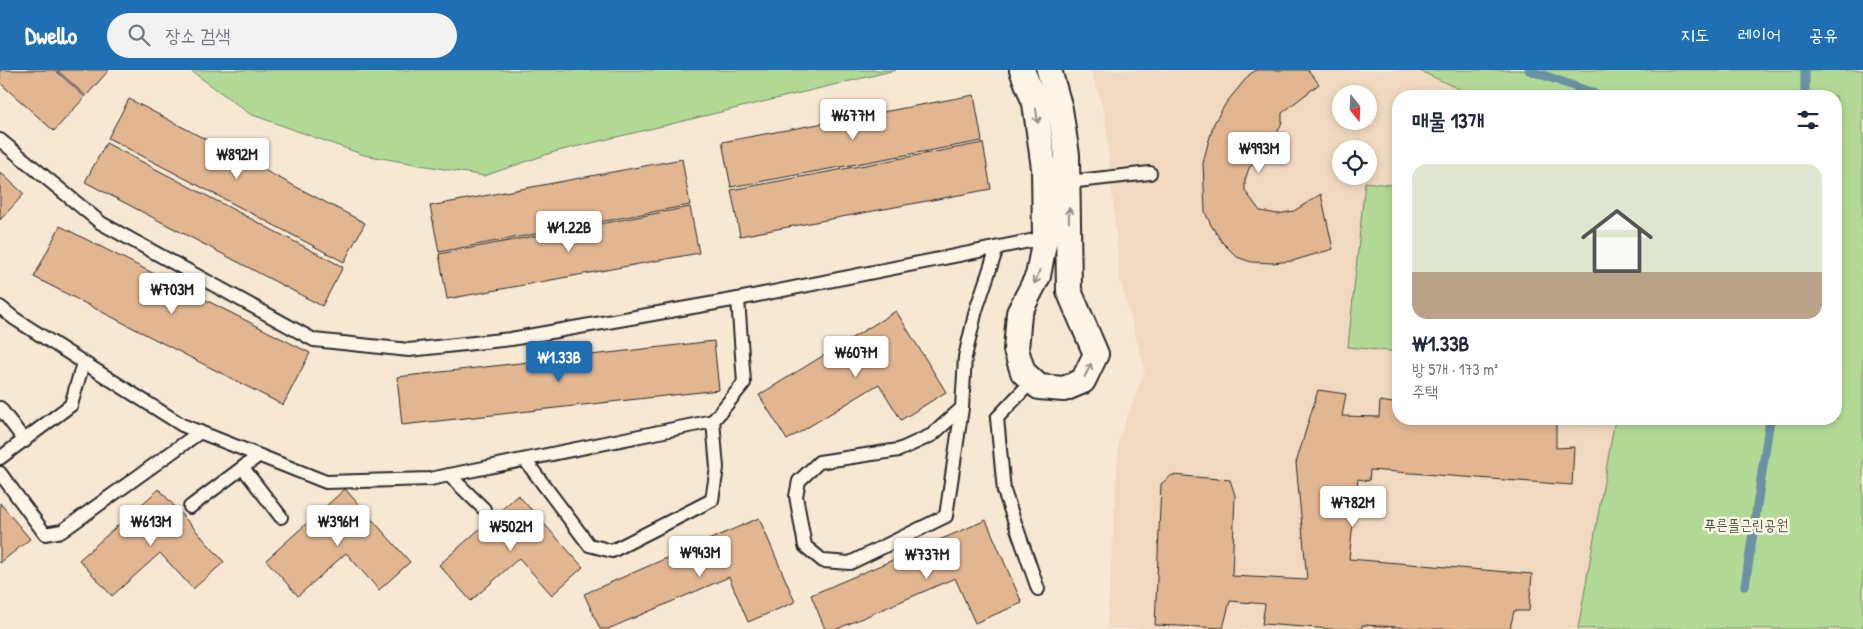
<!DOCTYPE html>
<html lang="ko">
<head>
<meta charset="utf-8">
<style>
  body { margin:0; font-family:"Patrick Hand","Poor Story",sans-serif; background:#f2f2f3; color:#1f2937; height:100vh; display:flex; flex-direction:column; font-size:19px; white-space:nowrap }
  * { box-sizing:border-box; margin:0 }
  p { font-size:16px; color:#747a83 }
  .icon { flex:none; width:28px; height:28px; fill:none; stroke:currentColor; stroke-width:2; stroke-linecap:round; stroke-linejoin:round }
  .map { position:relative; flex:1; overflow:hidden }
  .details { position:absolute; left:1392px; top:20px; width:450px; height:335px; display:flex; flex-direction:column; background:#fff; border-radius:20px; box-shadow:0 2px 8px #0003 }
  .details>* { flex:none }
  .needle { width:32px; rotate:162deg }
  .controls { position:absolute; left:1332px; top:15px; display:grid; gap:10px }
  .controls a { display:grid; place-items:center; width:45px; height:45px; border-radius:50%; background:#fff; box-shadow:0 2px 8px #0003; font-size:25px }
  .price { position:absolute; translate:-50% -42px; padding:0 11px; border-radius:5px; background:#fff; color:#222; font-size:16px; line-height:32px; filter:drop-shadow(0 1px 2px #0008) }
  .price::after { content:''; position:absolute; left:50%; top:30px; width:15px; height:11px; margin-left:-8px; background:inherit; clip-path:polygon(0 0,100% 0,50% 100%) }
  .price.active { background:#1f6fb2; color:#fff }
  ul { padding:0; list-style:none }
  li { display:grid; align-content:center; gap:10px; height:265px; padding:0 20px }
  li+li { border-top:1px solid #e0e1e3 }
  li span { display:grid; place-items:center; height:155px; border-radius:15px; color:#555 }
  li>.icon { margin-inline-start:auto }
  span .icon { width:90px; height:90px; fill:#fffc; stroke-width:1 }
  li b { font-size:21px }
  h2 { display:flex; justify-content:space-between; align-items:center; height:60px; padding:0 20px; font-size:21px }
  header { display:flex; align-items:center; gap:30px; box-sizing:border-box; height:70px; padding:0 25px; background:#1f6fb2; color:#fff }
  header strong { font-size:24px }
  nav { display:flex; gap:28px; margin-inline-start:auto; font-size:18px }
  .search { width:350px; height:45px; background:#f2f2f3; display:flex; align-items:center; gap:12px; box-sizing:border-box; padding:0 18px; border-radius:28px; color:#747a83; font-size:19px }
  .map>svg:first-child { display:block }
</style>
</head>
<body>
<header>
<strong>Dwello</strong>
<div class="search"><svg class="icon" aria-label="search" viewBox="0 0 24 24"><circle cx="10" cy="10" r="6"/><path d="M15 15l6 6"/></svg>장소 검색</div>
<nav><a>지도</a><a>레이어</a><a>공유</a></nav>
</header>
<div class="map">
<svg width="1863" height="559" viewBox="0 0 1863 559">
  <rect width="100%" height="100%" fill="#f7e8d4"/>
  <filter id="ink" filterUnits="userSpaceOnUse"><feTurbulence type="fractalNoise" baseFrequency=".02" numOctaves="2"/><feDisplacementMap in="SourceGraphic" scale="10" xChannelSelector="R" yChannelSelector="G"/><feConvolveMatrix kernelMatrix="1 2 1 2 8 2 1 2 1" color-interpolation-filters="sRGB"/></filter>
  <g filter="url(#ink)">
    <path fill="#f0d9c0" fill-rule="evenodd" d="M1091,0H1421L1479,26H1399V349H1615L1578,559H1107L1119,369L1145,300L1120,210L1105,45ZM1341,24H1369V51H1341ZM1341,79H1369V106H1341Z"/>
    <g fill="#b2da96" stroke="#6e8260">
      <polygon points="190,0 896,0 554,82 484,106 364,85 250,44"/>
      <polygon points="1418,0 1863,0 1863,559 1578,559 1615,349 1836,349 1836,26 1474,26"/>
      <polygon points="1365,112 1399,116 1399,282 1348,277"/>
    </g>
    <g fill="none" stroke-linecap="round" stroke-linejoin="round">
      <g stroke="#6a91a4" stroke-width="9">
        <polyline points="1529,0 1593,23"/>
        <polyline points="1805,0 1805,26"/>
        <polyline points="1745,516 1770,349"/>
      </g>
    </g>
    <g fill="#e1b691" stroke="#2b2b2b">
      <polygon points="0,0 55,0 85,27 54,61 0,13"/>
      <polygon points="57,0 109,0 86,26"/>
      <polygon points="1256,0 1308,0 1319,14 1282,43 1282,52 1275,69 1249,98 1245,110 1245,121 1260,141 1278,144 1294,141 1321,124 1333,179 1292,191 1272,193 1251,192 1237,187 1222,172 1211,155 1205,142 1203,93 1207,77 1214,53 1226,33 1249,5"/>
      <polygon points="974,25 982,71 731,117 722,72"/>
      <polygon points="129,29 365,153 344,192 108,68"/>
      <polygon points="106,73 343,197 322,236 85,112"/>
      <polygon points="983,73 991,119 740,166 731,120"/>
      <polygon points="682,89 690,135 439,182 430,136"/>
      <polygon points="0,102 24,124 0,150"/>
      <polygon points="690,137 699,183 447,229 439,184"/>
      <polygon points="60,156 310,283 283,335 34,207"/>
      <polygon points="896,241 946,322 901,350 879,314 787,370 759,325"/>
      <polygon points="714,271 719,320 402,355 397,307"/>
      <polygon points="1318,320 1346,324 1342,346 1379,347 1380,331 1399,334 1399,349 1531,349 1556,352 1556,378 1574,377 1572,415 1370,400 1369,411 1358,409 1349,489 1532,504 1529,541 1514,541 1510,559 1434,559 1362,555 1362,559 1331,559 1262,554 1265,534 1230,531 1223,558 1155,555 1161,414 1172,405 1230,410 1235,425 1232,506 1307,510 1296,393"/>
      <polygon points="159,419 224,492 193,519 160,483 112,526 79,490"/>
      <polygon points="345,419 410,492 379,520 346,483 298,526 266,490"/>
      <polygon points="518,425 583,497 552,525 519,488 471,531 439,495"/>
      <polygon points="0,433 30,469 0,493"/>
      <polygon points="759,448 795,532 748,552 729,507 608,559 600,559 584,524"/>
      <polygon points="986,450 1022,533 975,553 955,508 837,559 825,559 811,525"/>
    </g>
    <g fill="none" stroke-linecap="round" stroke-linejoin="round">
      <g stroke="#2b2b2b" stroke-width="16">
        <g id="service">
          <polyline points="0,70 101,153 314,270 409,280 511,269 738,229 1045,168"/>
          <polyline points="1068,112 1150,103"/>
          <polyline points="0,237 15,249 182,355 326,412 430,409 713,351 744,313 738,229"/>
          <polyline points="1032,311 997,348 1004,421 1038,519"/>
          <polyline points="0,338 25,371"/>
          <polyline points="962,338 946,446 850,493 823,491 805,476 796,426 799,411 819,392 899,380 932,365 962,338 965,287 976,240 997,178"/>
          <polyline points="0,388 71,335 83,293"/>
          <polyline points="525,390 589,475 612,481 712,430 717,398 713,351"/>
          <polyline points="243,398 281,447"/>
          <polyline points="0,403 45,464 62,461 200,362"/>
          <polyline points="449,405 484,439"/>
          <polyline points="190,437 258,386"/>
        </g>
      </g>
      <g stroke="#2b2b2b" stroke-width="28">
        <polyline id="minor" points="1022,0 1035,33 1044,98 1045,168 1038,206 1019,243 1016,280 1023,302 1039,317 1064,319 1083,311 1096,284 1069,221 1067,85 1060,39 1049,0"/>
      </g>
      <use href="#service" stroke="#fcf5e5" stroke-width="12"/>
      <use href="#minor" stroke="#fcf5e5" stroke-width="24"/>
    </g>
    <defs><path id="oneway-shaft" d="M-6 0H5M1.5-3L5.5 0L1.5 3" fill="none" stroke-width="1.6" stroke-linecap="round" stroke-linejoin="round" transform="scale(1.25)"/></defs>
    <g stroke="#949088">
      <use href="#oneway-shaft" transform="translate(1037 46) rotate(82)"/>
      <use href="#oneway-shaft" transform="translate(1069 145) rotate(-89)"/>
      <use href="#oneway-shaft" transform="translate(1037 207) rotate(111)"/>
      <use href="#oneway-shaft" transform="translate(1088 300) rotate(-64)"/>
    </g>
  </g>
  <g text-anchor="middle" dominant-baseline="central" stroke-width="5" stroke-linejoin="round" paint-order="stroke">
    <g font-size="15" fill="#4d5746" stroke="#fcf5e5">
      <text x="1746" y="454">푸른뜰근린공원</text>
    </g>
  </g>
</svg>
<div class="controls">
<a><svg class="needle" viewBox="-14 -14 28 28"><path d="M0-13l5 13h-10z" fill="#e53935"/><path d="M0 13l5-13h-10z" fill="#747a83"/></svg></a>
<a><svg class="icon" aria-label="locate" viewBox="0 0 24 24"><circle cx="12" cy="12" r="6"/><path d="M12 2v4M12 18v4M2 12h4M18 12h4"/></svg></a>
</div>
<b class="price" style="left:853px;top:71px">₩677M</b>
<b class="price" style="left:1259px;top:104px">₩993M</b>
<b class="price" style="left:237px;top:110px">₩892M</b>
<b class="price" style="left:569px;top:183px">₩1.22B</b>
<b class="price" style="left:172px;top:245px">₩703M</b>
<b class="price" style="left:856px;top:308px">₩607M</b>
<b class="price active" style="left:559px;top:313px">₩1.33B</b>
<b class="price" style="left:1353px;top:458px">₩782M</b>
<b class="price" style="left:151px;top:477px">₩613M</b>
<b class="price" style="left:338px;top:477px">₩396M</b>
<b class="price" style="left:511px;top:482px">₩502M</b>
<b class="price" style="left:700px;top:508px">₩943M</b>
<b class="price" style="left:927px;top:510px">₩737M</b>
<section class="details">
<h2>매물 13개<svg class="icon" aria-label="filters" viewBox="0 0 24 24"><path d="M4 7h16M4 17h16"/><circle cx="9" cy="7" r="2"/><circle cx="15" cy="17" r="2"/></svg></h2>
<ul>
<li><span style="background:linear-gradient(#dfe7d0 70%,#b9a48a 0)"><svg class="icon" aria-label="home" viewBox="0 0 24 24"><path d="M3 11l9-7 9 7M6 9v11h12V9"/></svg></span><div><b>₩1.33B</b><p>방 5개 · 173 m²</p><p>주택</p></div></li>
</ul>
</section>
</div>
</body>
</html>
